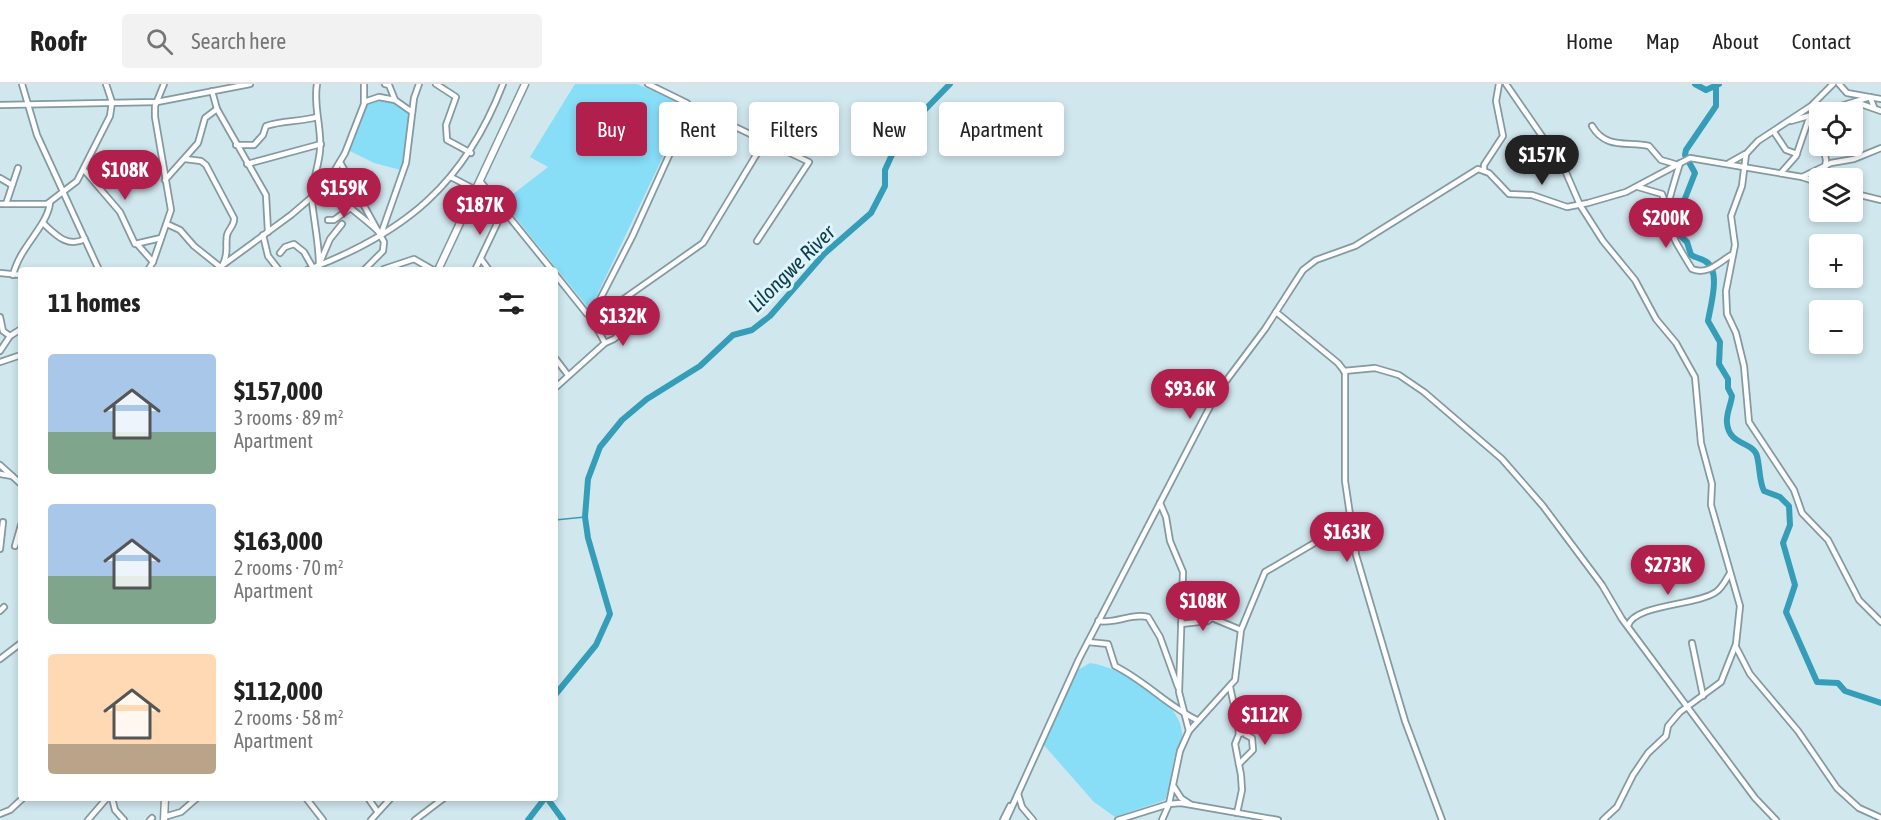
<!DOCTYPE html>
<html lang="en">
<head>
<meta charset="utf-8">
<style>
  body { margin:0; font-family:"Asap Condensed",sans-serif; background:#f2f2f2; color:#222; height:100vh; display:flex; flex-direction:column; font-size:22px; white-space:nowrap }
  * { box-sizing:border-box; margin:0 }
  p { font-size:20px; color:#767676 }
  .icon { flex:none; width:33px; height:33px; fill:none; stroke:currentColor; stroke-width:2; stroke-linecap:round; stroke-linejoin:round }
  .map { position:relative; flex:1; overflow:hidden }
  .drawer { position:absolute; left:18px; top:183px; width:540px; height:534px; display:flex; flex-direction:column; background:#fff; border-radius:6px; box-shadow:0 3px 9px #0003 }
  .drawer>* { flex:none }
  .guide { position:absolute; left:576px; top:18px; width:570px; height:54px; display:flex; gap:12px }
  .buttons { position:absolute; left:1809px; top:18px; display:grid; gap:12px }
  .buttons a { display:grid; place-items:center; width:54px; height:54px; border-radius:6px; background:#fff; box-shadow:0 3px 9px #0003; font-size:30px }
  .price { position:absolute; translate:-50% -51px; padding:0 14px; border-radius:21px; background:#b11f4d; color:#fff; font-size:20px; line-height:39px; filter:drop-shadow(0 2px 3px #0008) }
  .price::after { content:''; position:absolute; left:50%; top:36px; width:18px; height:14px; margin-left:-9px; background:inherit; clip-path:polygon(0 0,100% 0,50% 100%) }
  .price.selected { background:#222; color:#fff }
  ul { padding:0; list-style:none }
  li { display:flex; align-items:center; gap:18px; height:150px; padding:0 30px }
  li span { display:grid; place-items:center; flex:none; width:168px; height:120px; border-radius:6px; color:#555 }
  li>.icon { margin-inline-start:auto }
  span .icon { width:72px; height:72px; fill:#fffc; stroke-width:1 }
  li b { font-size:26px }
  h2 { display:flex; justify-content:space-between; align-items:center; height:72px; padding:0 30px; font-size:26px }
  .pill { padding:0 21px; border-radius:6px; background:#fff; box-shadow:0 3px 9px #0003; font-size:21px; line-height:54px }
  .pill.selected { background:#b11f4d; color:#fff }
  header { display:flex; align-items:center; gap:36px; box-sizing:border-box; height:84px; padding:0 30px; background:#fff; border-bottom:2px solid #e0e0e0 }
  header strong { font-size:28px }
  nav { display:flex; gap:33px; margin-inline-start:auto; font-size:21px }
  .search { width:420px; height:54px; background:#f2f2f2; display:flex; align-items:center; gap:15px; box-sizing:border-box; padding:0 21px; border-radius:6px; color:#767676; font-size:22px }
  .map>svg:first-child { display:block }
</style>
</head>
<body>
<header>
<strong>Roofr</strong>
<div class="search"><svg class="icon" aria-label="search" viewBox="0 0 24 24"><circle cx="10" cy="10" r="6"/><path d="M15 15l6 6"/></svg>Search here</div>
<nav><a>Home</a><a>Map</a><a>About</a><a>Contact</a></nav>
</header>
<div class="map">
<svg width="1881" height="736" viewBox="0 0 1881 736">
  <rect width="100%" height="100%" fill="#d0e7ee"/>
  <g fill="#88ddf7">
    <polygon points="575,0 637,0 687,22 590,226 503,118 548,83 530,73"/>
    <polygon points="380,17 395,17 410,32 401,86 374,79 348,66 364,22"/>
    <path d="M1090,579C1119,583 1186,618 1182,653C1181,661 1176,668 1174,675C1171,689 1170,703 1165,716L1115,733L1094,718L1043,660L1078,586Z"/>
  </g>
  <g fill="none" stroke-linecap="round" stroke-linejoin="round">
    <polyline stroke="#369db8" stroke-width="1.5" points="555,436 585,433"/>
    <g stroke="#369db8" stroke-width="6">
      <polyline points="1695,0 1706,6 1719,0"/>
      <path d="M1716,3V22L1686,66L1685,71L1695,89L1673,145L1687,158L1691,171C1696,174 1700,174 1705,177C1722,186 1710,223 1708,237L1720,258L1719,280L1728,295V304L1732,312C1731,321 1726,329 1727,339C1729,362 1753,357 1757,372C1760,383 1759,397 1764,407L1780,413L1789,422L1790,441L1783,459L1795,501L1786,528L1817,598L1838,599L1845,607L1881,619"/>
      <polyline points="555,611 596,561 610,530 588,454 585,433 588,395 600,363 622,336 647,315 700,282 733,251 752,246 770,232 824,170 871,129 885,102 885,86 895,64 915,36 950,0"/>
      <polyline points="547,714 563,736"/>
      <polyline points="528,736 545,714"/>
    </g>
    <g stroke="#8499a0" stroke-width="8">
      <g id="minor">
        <polyline points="22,0 37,51 99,186"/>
        <path d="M317,0C313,22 322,44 320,66C319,82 311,100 312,117C313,132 322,176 318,186"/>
        <polyline points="385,0 389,1 395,16"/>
        <polyline points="436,0 456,13 446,41 447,56 471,69"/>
        <polyline points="1506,0 1564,84 1580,121 1603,157 1635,196 1656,235 1676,259 1695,293 1701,359 1712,400 1711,421 1740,522 1736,560 1721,598 1680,628 1668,642 1666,652 1648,669 1633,691 1617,723 1603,736"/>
        <polyline points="1833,0 1811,22 1758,57 1746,70 1742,102 1731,132 1735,161 1726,207 1727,230 1736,249 1744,282 1749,338 1794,406 1802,429 1828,456 1859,516 1881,538"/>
        <polyline points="1839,0 1847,9 1881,15"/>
        <polyline points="212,7 217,25 266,111 268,148"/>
        <polyline points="364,18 379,13 395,16 412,28"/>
        <polyline points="1855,18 1881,27"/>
        <polyline points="0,21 157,18 250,0"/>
        <polyline points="689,21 809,78 757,157"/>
        <polyline points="1821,28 1870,13 1874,23"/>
        <polyline points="1816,30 1820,51"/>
        <polyline points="1791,37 1812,31"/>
        <path d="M1592,42C1606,66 1628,57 1649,62L1661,76L1675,80"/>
        <polyline points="1774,48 1786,66 1797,70"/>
        <path d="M236,61H254L263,51L266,42C283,36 300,38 317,33"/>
        <polyline points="1823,62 1826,76 1824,94"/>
        <path d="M185,75L201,77L206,81L234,134C235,141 229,144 227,151C225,162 229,169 223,180"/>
        <polyline points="340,78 384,158 383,167 364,186"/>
        <path d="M1680,79C1663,136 1660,133 1692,185C1708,192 1720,177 1733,170"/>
        <polyline points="1729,79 1745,70"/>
        <polyline points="247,80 321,60"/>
        <polyline points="84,86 120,128 135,160 161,154"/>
        <polyline points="1484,86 1484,81 1503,52 1496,17 1499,0"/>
        <polyline points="1781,89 1796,72 1808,37 1816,30"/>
        <polyline points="451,93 476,106"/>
        <polyline points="1802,93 1831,79 1854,75 1881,64"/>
        <polyline points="0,94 12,101"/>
        <polyline points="165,96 198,59 205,34 217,25"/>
        <polyline points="480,97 552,186"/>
        <path d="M326,101C342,120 363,132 381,150L406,79L414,14L419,0"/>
        <polyline points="1638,103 1662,110 1666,120"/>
        <polyline points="1852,109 1881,116"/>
        <polyline points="0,120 47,120 77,97 110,32 112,18 106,0"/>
        <polyline points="6,120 18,84"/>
        <polyline points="328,136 334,136 349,125"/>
        <path d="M43,139C56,151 67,164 85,155"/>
        <polyline points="167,140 180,146 194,162 224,186"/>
        <polyline points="263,151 268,172 279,186"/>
        <polyline points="138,161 153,178"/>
        <polyline points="280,169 285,163 294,160 304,168 313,184"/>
        <polyline points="481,175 489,186"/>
        <polyline points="321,176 330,155 342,140"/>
        <polyline points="384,185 414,175 433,186"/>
        <polyline points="148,186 153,178 171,126 155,33 155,22 164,0"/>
        <polyline points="216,186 291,131 326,101 345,69 364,20 364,0"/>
        <path d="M307,186C406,149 465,99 503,0"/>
        <polyline points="475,186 504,125"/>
        <polyline points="0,189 21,191"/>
        <polyline points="555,190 587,230 595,231 608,226 703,159 764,58"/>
        <path d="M13,191C20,162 47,143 50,119"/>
        <polyline points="1276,228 1338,279 1345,288 1345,397 1356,471 1405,637 1442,736"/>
        <polyline points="0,233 3,247 10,252"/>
        <polyline points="605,259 593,237 593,229 632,153 690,25 687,19 648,0"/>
        <polyline points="0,267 10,252 21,245"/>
        <polyline points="555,274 568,291"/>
        <polyline points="0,278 21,271"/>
        <polyline points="1344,287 1375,284 1399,291 1424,308 1502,375 1543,422 1602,501 1622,535 1755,714 1776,736"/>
        <polyline points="555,304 605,259 614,255 629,243"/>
        <polyline points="0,381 21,400"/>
        <polyline points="0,390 12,392"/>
        <polyline points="1160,419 1166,433 1170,457 1183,488 1179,608 1189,647 1180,667 1169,720 1162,736"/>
        <polyline points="15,462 21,441"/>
        <polyline points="0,465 3,438"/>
        <polyline points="1183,518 1193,526 1241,546"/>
        <polyline points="0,527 4,523"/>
        <path d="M1098,537C1117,540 1130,529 1148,533L1160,553L1178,603"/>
        <polyline points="1181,540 1208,537 1211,534"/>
        <path d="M1628,542C1634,520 1696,522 1716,508C1722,504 1726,496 1730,489"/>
        <path d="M1088,558L1108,560L1115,582C1147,598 1166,621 1197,636"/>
        <polyline points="1692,559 1703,612"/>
        <polyline points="1736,563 1750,590 1798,647 1837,704 1859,724 1881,734"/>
        <polyline points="0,575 21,559"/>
        <polyline points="1230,603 1237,635 1239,650 1235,660 1241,691 1242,706 1237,729"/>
        <polyline points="1189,647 1235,596 1241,546 1265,488 1333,448 1350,433"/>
        <polyline points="1239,650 1254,646 1268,631 1277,633 1280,638"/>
        <polyline points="1239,680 1253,666 1252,654 1246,651"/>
        <polyline points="1174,703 1181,714 1190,720"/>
        <polyline points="1018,710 1022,723 1033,736"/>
        <polyline points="112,714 115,726 124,736"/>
        <polyline points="306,714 323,736"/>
        <polyline points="368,714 377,727"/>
        <polyline points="0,730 10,726 23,714"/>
        <polyline points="164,733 181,728 197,714"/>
        <polyline points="88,736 107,714"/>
        <polyline points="150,736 152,734"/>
        <polyline points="371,736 391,714"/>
        <polyline points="415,736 444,714"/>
        <polyline points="1003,736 1010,722"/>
        <polyline points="1006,736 1079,575 1217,309 1265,245 1303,186 1316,176 1355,162 1478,85 1489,89 1509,110 1532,111 1567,123 1588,119 1626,108 1690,74 1802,93 1820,99"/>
        <polyline points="1118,736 1169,720 1181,719 1278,736"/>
      </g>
    </g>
    <g stroke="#8499a0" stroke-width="9">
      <g id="major">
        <polyline points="438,186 525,0"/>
        <polyline points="164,736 165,714"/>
      </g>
    </g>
    <use href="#minor" stroke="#fff" stroke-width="4.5"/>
    <use href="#major" stroke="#fff" stroke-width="6"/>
  </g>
  <g text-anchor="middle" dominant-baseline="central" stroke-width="6" stroke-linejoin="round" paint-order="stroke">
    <g font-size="21" font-style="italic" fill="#0d3b47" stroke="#ddf4fc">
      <text transform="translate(791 184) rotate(-45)">Lilongwe River</text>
    </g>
  </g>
</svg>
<div class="buttons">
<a><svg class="icon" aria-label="locate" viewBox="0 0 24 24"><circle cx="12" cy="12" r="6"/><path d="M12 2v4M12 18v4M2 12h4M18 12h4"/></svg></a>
<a><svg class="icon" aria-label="layers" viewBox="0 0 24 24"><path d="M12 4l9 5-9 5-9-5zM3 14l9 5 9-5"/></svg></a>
<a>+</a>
<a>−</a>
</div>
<b class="price selected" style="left:1542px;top:102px">$157K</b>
<b class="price" style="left:125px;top:117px">$108K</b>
<b class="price" style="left:344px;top:135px">$159K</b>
<b class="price" style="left:480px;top:152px">$187K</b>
<b class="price" style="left:1666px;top:165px">$200K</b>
<b class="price" style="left:623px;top:263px">$132K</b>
<b class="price" style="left:1190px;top:336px">$93.6K</b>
<b class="price" style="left:1347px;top:479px">$163K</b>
<b class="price" style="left:1668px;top:512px">$273K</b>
<b class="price" style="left:1203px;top:548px">$108K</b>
<b class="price" style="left:1265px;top:662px">$112K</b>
<div class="guide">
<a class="pill selected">Buy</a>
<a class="pill">Rent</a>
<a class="pill">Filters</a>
<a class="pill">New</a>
<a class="pill">Apartment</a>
</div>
<section class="drawer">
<h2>11 homes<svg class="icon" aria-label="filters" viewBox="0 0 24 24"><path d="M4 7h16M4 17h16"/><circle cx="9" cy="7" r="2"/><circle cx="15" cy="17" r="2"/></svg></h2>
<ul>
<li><span style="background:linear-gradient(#a9c7e8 65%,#7fa58c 0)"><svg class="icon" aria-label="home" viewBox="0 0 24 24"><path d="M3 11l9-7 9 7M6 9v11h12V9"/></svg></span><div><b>$157,000</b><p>3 rooms · 89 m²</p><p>Apartment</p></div></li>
<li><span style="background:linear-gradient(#a9c7e8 60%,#7fa58c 0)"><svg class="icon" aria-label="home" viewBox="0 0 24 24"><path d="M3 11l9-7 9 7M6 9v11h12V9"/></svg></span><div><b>$163,000</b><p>2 rooms · 70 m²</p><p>Apartment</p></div></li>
<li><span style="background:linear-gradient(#ffd9b3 75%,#b9a48a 0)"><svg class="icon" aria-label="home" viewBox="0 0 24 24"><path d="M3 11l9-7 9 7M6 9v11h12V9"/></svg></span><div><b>$112,000</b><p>2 rooms · 58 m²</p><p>Apartment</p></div></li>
</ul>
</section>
</div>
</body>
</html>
